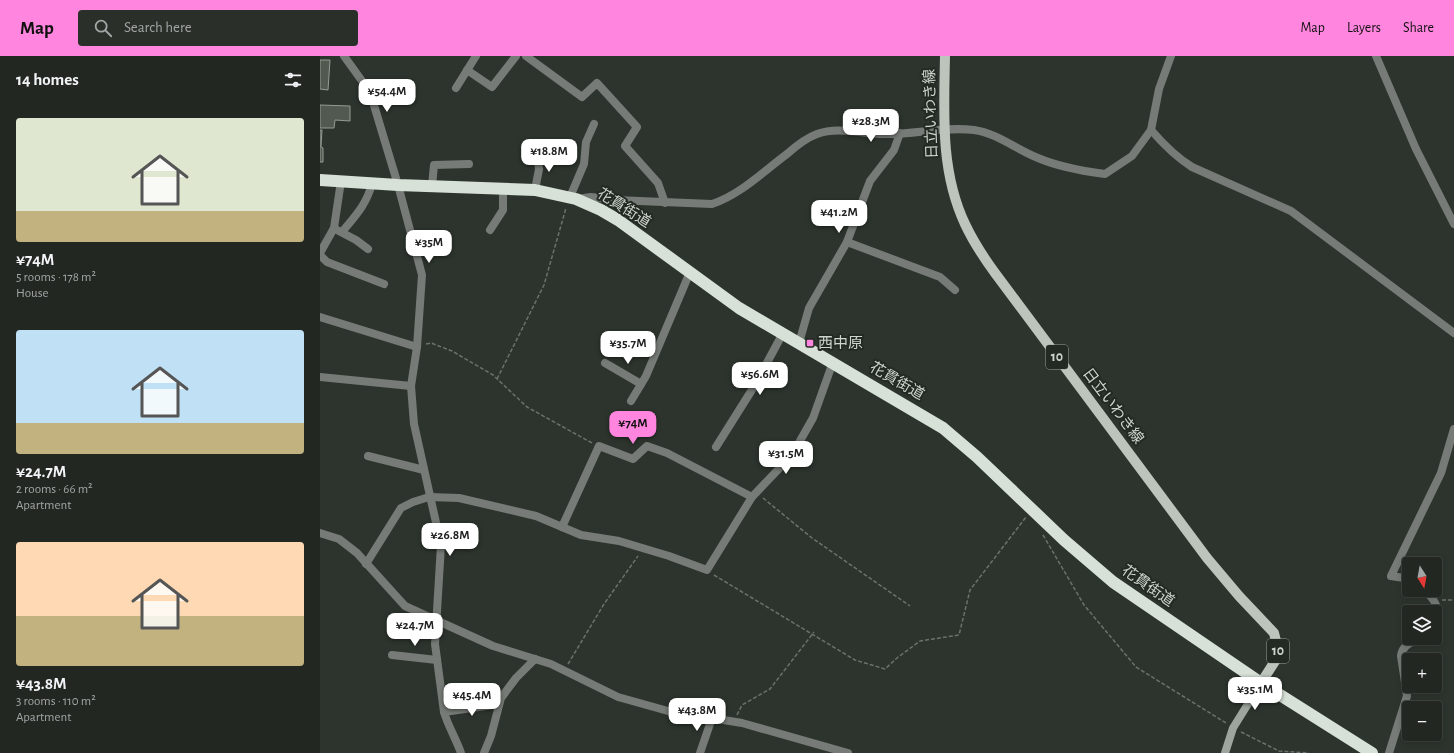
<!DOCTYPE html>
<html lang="en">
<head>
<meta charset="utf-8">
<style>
  body { margin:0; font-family:"Alegreya Sans","Noto Sans JP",sans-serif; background:#2a2f2a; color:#f1f3f6; height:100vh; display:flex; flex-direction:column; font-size:15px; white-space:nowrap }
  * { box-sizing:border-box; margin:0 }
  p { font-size:13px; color:#a2a5a5 }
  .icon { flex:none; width:22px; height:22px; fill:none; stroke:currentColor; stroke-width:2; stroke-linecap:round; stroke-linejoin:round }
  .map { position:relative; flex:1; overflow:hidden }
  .drawer { display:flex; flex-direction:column; background:#222722; width:320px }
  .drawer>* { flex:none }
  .needle { width:26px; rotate:169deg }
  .controls { position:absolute; left:1082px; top:501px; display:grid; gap:8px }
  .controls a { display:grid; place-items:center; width:40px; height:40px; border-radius:4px; background:#222722; box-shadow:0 2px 6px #0003,0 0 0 1px #3f4440; font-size:20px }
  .price { position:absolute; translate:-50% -34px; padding:0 9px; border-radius:8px; background:#fff; color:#222; font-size:13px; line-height:26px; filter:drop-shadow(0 1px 2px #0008) }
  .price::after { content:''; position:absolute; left:50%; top:24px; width:12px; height:9px; margin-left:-6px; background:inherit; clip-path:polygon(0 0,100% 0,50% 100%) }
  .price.selected { background:#ff85de; color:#111 }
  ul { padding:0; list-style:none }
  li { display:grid; align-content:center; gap:8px; height:212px; padding:0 16px }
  li span { display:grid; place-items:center; height:124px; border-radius:4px; color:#555 }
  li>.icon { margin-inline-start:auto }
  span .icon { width:72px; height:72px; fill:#fffc; stroke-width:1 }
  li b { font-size:17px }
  h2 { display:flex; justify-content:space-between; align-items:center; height:48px; padding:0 16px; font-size:17px }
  header { display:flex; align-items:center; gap:24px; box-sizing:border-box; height:56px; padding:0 20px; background:#ff85de; color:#111 }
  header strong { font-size:19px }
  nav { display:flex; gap:22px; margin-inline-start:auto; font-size:14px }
  .search { width:280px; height:36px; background:#2a2f2a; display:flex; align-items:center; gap:10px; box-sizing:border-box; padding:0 14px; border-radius:4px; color:#a2a5a5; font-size:15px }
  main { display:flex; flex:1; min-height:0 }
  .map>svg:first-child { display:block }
</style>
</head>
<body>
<header>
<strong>Map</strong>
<div class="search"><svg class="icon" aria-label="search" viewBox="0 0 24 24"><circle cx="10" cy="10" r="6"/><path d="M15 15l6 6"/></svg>Search here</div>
<nav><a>Map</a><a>Layers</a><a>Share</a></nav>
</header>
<main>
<section class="drawer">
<h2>14 homes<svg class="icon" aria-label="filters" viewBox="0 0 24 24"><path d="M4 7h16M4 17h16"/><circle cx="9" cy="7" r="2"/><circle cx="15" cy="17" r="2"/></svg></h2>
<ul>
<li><span style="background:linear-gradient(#dfe7d0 75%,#c2b280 0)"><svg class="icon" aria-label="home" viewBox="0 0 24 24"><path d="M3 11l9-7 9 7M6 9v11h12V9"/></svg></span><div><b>¥74M</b><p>5 rooms · 178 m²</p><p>House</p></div></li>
<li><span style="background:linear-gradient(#bfe0f5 75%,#c2b280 0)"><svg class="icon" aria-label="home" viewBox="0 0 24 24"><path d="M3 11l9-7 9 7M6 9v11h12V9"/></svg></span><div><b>¥24.7M</b><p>2 rooms · 66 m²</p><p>Apartment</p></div></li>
<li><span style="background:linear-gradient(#ffd9b3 60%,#c2b280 0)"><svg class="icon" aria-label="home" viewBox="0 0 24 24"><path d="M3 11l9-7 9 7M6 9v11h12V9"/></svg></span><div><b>¥43.8M</b><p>3 rooms · 110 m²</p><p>Apartment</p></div></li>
</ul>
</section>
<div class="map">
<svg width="1134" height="697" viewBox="0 0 1134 697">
  <rect width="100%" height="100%" fill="#2d342d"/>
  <g fill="#515951" stroke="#949d94">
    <polygon points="0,4 10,4 8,34 0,33"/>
    <polygon points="0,49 30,50 30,65 15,64 14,72 0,72"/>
    <polygon points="0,74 2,74 1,91 3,92 3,106 0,106"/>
  </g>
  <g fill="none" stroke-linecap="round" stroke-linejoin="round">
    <g stroke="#6b716b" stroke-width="1.5" stroke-dasharray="4 2" stroke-linecap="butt">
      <polyline points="106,288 111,287 132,295 173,319 207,351 272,387"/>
      <polyline points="177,323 224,229 246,152"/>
      <polyline points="443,442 492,482 590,550"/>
      <polyline points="723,479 764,549 816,611 906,667"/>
      <polyline points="394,519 535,604 565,613 577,602 600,585 639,579 650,534 706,461"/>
      <polyline points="1122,544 1134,544"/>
      <polyline points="248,608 284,548 318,500"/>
      <polyline points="417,659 422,649 450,633 494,576"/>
      <polyline points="921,676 959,695 989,697"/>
    </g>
    <g stroke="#777b77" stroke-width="8">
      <path d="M24,0L50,36L78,129L102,219L97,291L91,330L94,368L121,489L115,588L124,656C128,670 136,683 141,697"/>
      <polyline points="206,0 262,41 277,27 317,71 305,90 338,127 345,147"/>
      <polyline points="1056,0 1096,93 1134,168"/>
      <polyline points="147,14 172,31 196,0"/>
      <polyline points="136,32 156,0"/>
      <path d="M831,74C844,89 856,101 872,111L971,155L1134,277"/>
      <polyline points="112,130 114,109 149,108"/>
      <polyline points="215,134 219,113 217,99"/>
      <polyline points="250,141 264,108 266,86 274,68"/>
      <path d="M257,143L271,141L295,144L392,148C420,139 444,115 467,98C476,90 486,82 497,78C518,70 542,78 563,78C594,79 624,70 654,74C677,77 697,94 718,102C739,111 762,115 785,118L812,100L831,74L839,33L851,0"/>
      <polyline points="17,174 36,184 48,193"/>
      <polyline points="170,174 183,154 183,132"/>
      <path d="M22,176C36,159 46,149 52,128"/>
      <polyline points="527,186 620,221 635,234"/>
      <polyline points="0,197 14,172 21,125"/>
      <polyline points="0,199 7,206 64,228"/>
      <polyline points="0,261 97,291"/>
      <polyline points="479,287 489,252 527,186 550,125 574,94 580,77"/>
      <polyline points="285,307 321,328"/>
      <polyline points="0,321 91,330"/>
      <polyline points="311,345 326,320 370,216"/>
      <polyline points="396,391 435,329 463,277"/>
      <polyline points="48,400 104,414"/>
      <polyline points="242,471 279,390 313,403 327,390 347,397 432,441"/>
      <polyline points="0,477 19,483 37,497 85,550 173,590 231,608 298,641 348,655 422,667 528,697"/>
      <polyline points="46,508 81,452 93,446 109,441 139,442 216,460 261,479 299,485 349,500 387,514 432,441 472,399 493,362 513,306"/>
      <polyline points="1089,525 1084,522 1071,520 1121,417 1134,373"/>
      <path d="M1103,534C1115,542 1122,555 1115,568"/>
      <polyline points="72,599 117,604"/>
      <polyline points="124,656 179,648"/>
      <polyline points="164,697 171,680 181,642 196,622 215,603"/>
      <polyline points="380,697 392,662"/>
      <path d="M1069,697L1087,640L1081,600C1082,590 1090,587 1098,582"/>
    </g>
    <polyline stroke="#9ea49e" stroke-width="8" points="905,697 913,672 941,627"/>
    <path stroke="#bcc4bc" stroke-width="10" d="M625,0C624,57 620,115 645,168C653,185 664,202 675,217L887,502L919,540L954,577L958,593L957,602L941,627"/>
    <polyline stroke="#d7e1d7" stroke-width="12" points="0,124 78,129 215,134 256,143 281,154 298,164 419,252 623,372 657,401 744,484 793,526 941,627 1052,697"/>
  </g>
  <rect fill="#ff85de" stroke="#232a23" stroke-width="1.5" x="486" y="283" width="8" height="8" rx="2"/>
  <g text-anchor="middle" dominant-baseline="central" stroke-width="4" stroke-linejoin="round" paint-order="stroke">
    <g fill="#232a23" stroke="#9ba09b" stroke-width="1">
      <rect x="726" y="289" width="22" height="24" rx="3"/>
      <rect x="947" y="583" width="22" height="24" rx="3"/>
    </g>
    <g font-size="14" font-weight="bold" fill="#ced3ce">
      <text x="737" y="301">10</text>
      <text x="958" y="595">10</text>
    </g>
    <g font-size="15" fill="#ced3ce" stroke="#232a23">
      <text transform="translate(611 58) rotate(-92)">日立いわき線</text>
      <text transform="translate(304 152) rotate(32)">花貫街道</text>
      <text transform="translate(577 325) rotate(30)">花貫街道</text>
      <text transform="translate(793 350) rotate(53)">日立いわき線</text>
      <text transform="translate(828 530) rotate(35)">花貫街道</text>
    </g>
    <g font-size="15" fill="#ced3ce" stroke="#232a23" text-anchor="start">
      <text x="498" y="287">西中原</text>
    </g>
  </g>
</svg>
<div class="controls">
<a><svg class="needle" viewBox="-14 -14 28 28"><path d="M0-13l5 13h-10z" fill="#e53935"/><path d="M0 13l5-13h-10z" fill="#a2a5a5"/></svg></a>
<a><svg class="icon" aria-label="layers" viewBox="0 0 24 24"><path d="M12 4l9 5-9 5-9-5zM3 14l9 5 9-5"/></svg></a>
<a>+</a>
<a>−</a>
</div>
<b class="price" style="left:67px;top:57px">¥54.4M</b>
<b class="price" style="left:551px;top:87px">¥28.3M</b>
<b class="price" style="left:229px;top:117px">¥18.8M</b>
<b class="price" style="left:519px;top:178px">¥41.2M</b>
<b class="price" style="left:109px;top:208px">¥35M</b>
<b class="price" style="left:308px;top:309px">¥35.7M</b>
<b class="price" style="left:440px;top:340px">¥56.6M</b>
<b class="price selected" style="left:313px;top:389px">¥74M</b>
<b class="price" style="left:466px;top:419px">¥31.5M</b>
<b class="price" style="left:130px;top:501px">¥26.8M</b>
<b class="price" style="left:95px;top:591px">¥24.7M</b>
<b class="price" style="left:935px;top:655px">¥35.1M</b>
<b class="price" style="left:152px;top:661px">¥45.4M</b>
<b class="price" style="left:377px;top:676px">¥43.8M</b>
</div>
</main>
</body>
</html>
